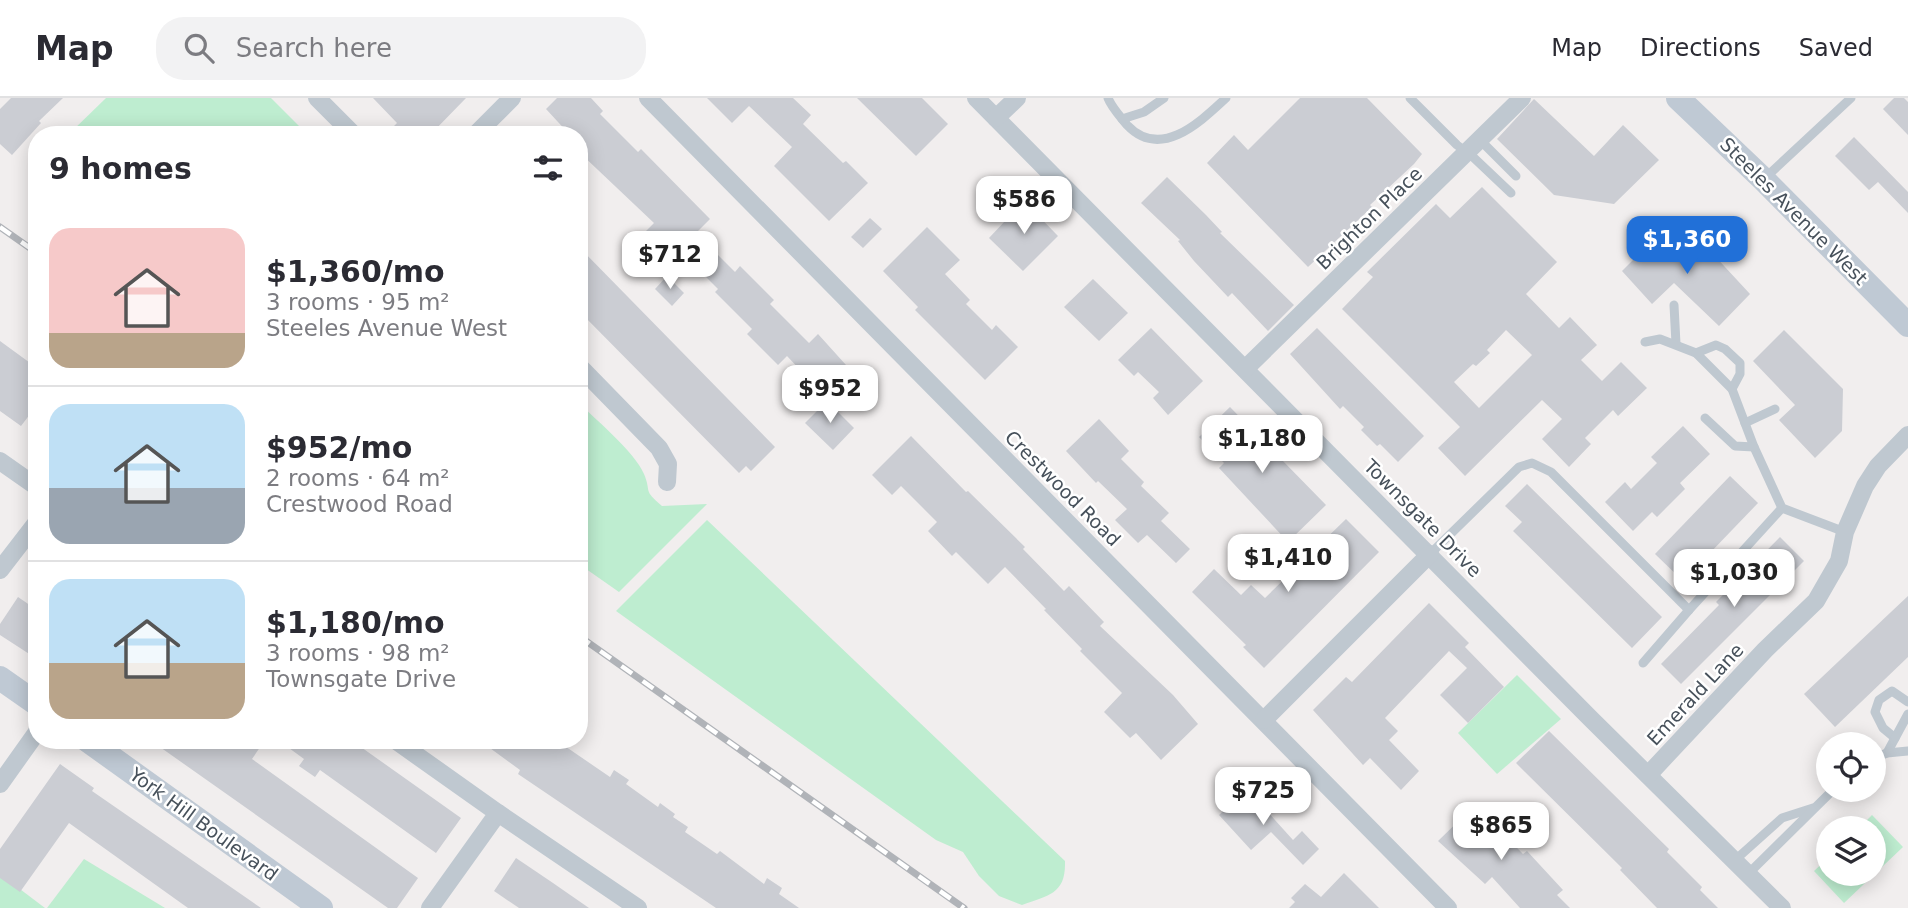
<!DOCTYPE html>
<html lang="en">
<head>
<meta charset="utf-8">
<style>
  body { margin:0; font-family:"DejaVu Sans",sans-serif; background:#f2f2f3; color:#2b2b33; height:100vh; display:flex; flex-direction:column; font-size:26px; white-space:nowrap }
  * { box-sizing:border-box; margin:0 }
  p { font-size:23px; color:#7c7c81 }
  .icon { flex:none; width:38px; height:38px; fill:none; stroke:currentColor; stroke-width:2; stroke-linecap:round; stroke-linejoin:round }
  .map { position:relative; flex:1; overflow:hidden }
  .sheet { position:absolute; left:28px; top:28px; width:560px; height:623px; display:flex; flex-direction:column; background:#fff; border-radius:28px; box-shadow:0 4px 18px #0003 }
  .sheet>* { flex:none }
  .controls { position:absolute; left:1816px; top:634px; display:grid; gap:14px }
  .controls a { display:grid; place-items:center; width:70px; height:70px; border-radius:50%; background:#fff; box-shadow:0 4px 18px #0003; font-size:35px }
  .price { position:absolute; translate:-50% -60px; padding:0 16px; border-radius:14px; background:#fff; color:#222; font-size:23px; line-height:46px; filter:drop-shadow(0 2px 4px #0008) }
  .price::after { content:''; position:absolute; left:50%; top:42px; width:21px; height:16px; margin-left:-10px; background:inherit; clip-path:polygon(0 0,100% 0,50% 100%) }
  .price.current { background:#2170d8; color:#fff }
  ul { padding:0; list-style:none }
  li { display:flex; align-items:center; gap:21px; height:175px; padding:0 21px }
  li+li { border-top:2px solid #e1e1e2 }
  li span { display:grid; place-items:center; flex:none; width:196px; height:140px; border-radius:21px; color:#555 }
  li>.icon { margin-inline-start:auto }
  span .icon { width:84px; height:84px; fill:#fffc; stroke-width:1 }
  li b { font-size:30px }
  h2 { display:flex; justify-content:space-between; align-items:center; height:84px; padding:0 21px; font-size:30px }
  header { display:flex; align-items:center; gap:42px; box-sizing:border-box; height:98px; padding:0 35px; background:#fff; border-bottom:2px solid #e1e1e2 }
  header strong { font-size:33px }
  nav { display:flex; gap:38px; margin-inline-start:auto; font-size:24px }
  .search { width:490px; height:63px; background:#f2f2f3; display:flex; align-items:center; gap:18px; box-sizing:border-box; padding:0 24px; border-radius:28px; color:#7c7c81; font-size:26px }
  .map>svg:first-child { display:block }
</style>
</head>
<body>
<header>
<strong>Map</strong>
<div class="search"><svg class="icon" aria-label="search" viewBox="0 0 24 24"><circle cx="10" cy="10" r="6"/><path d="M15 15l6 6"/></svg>Search here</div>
<nav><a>Map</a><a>Directions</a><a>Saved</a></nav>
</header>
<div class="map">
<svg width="1908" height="810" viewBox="0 0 1908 810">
  <rect width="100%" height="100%" fill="#f1eeee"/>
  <g fill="#beedd0">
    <polygon points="106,0 271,0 308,37 68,37"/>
    <path d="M579,305C597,323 634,353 644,376C652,395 642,391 662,408L707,406L619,494L579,466Z"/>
    <path d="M707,422L1065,763C1066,796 1049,797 1022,807L999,798L979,778L963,754L936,742L616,513Z"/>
    <polygon points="1517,577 1561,621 1497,676 1458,635"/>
    <polygon points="1872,717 1903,749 1844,805 1814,773 1829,759 1829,775 1874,775 1874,730 1859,730"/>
    <polygon points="84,761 165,810 47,810"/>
    <polygon points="0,776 45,810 0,810"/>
  </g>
  <g fill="#cbcdd3" fill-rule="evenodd">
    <polygon points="11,0 63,0 39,23 41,25 12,57 0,46 0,11"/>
    <polygon points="373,0 466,0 430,37 402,37 394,28 397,25"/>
    <polygon points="557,0 591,0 603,13 600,16 638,54 641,51 710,121 696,135 735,174 740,168 774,202 770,206 809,245 818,236 846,267 819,292 787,258 778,267 747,236 752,231 715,194 718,191 679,152 666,164 641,138 654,125 579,54 579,37 570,37 546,11"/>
    <polygon points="707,0 793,0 811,17 803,26 843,65 846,63 868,85 829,123 774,68 792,49 749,8 732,25"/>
    <polygon points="857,0 922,0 948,26 916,58"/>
    <polygon points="1300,0 1367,0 1422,56 1414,66 1370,107 1372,109 1308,169 1207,65 1234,37 1248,52"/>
    <polygon points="1894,0 1904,0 1908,4 1908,37 1883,11"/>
    <polygon points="1534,1 1594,58 1623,27 1659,62 1614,106 1554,97 1497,41"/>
    <polygon points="1854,39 1908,94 1908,115 1878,84 1869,92 1835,58"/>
    <polygon points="1167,79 1206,117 1222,134 1220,135 1294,207 1268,233 1232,195 1228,199 1194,163 1178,143 1180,142 1141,105"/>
    <path d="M1482,89L1557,164L1526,196L1559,230L1570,219L1597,247L1581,262L1602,283L1621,264L1647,290L1618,318L1613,312L1585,340L1591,346L1569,369L1542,341L1562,321L1542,302L1465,378L1438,350L1460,329L1342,211L1373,179L1367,174L1436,106L1450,120ZM1506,232L1532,257L1479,310L1454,284L1473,266L1476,268L1490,255L1487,252Z"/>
    <polygon points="1024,103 1058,138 1023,173 989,140"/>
    <polygon points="870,120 882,131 863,150 851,139"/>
    <polygon points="927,129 960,162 945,176 970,202 966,206 992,232 996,227 1018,249 985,282 915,212 918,209 883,173"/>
    <polygon points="1654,141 1700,142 1750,196 1719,228 1674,185 1652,206 1622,173"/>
    <polygon points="579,149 775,349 751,373 746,368 739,375 579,213"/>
    <polygon points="667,178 684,195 672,208 655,191"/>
    <polygon points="1093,181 1128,215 1099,243 1064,209"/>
    <polygon points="1151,230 1203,283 1168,317 1153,300 1159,294 1138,274 1134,278 1118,262"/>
    <polygon points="1317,230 1424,338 1398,364 1380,346 1377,348 1361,332 1364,329 1343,308 1340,311 1290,256"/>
    <polygon points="1784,232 1843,291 1842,333 1815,360 1779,322 1795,307 1753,263"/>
    <polygon points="0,243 37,270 32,279 37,283 37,307 21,328 0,313"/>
    <polygon points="827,303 854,330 833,352 805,325"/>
    <polygon points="1230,309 1326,407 1288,444 1219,370 1224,365 1199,339"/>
    <polygon points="1099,321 1129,353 1121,361 1144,384 1141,388 1169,415 1161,423 1190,451 1176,465 1147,437 1138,445 1115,422 1127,411 1098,383 1096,385 1066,353"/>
    <polygon points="1683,328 1710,356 1680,385 1685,391 1657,419 1652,414 1633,433 1605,404 1625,384 1631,391 1657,365 1651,359"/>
    <polygon points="911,338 966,394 968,393 1025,449 1023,451 1064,493 1069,488 1104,524 1100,528 1173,597 1198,626 1161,662 1136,635 1130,640 1104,614 1122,595 1080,553 1082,551 1044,512 1046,511 1005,469 988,486 956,454 952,458 928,433 937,424 901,388 892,397 872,377"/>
    <polygon points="1730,378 1758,405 1683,483 1655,456"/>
    <polygon points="1527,386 1662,519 1632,550 1513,433 1522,424 1505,408"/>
    <polygon points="1346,421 1379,454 1264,570 1243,549 1246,547 1192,494 1214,471 1241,497 1251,487 1265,500"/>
    <polygon points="1780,439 1804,463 1681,586 1661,566 1719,507 1716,504"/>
    <polygon points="1908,498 1908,559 1835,629 1804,596"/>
    <polygon points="18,499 37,512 37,561 0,537 0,526"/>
    <polygon points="1429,505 1469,545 1465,549 1504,589 1468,625 1440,597 1467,570 1449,553 1385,620 1398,633 1389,642 1419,673 1401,692 1370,660 1363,667 1313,612 1346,579 1352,584"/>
    <polygon points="1549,633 1669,751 1667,754 1702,789 1700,792 1718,810 1657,810 1620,772 1622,770 1516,665"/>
    <polygon points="150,642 265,642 252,661 418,780 397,810 388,810"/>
    <polygon points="278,642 351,642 461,720 436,755 320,672 315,679 299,668 304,661"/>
    <polygon points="479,642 556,642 610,679 614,672 629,682 626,686 658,709 660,705 675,716 673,719 688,729 685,734 717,756 720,753 764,786 767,780 782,790 779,796 799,810 716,810 518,676 520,672"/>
    <polygon points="60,666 94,690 92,693 261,810 188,810 69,725 20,794 0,780 0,751"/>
    <polygon points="1247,691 1293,742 1302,733 1319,751 1303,767 1271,734 1251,752 1219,717"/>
    <polygon points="1475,707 1523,756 1527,753 1563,792 1557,797 1570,810 1520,810 1492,779 1485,786 1438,743"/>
    <polygon points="516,760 553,785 589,810 519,810 494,793"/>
    <polygon points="1344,775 1379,810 1289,810 1295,804 1291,800 1305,786 1321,799"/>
  </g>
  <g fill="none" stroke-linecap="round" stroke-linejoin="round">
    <g stroke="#bfc8d0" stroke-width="9">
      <path d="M1108,0C1112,10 1120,18 1127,27C1161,63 1201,23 1226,0"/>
      <polyline points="1410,0 1457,47 1473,59 1511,95"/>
      <polyline points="1122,21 1144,14 1164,0"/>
      <polyline points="1479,41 1516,78"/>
      <polyline points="1765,80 1851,0"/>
      <polyline points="1674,207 1676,246"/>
      <polyline points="1645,244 1660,241 1696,255 1732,291 1754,349 1782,410 1845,434"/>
      <polyline points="1696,255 1716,247 1725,251 1740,265 1740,276 1732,291"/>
      <polyline points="1705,320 1735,348 1754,349"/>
      <polyline points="1745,325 1775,311"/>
      <polyline points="1430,456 1519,369 1532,365 1551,374 1689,512"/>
      <polyline points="1643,565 1689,512 1782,410"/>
      <polyline points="1895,640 1883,630 1875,614 1879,602 1892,593 1908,604"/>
      <polyline points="1887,655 1908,616"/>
      <polyline points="1874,660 1887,655 1908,653"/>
      <polyline points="1734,763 1782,720 1813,710"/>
      <polyline points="1748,776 1834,691"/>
    </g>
    <g stroke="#bfc8d0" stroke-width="18">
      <polyline points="317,0 354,37"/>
      <polyline points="648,0 1448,810"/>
      <polyline points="976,0 1590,620 1782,810"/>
      <polyline points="996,20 1017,0"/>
      <polyline points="475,37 512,0"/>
      <polyline points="579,268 659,350 668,366 667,384"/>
      <polyline points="1246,270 1522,0"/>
      <polyline points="0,363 37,389"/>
      <polyline points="0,472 37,424"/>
      <polyline points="1264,622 1430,456"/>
      <polyline points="395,642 498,715 430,810"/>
      <polyline points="1648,677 1765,552 1816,503 1839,463 1845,434 1865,388 1878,368 1908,337"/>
      <polyline points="0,686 37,634"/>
      <polyline points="498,715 638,810"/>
    </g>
    <g stroke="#bfc9d4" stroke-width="24">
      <polyline points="1678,0 1763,81 1908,227"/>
      <polyline points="0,580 37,606"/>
      <polyline points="87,642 321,810"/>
    </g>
    <g stroke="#b0b3b8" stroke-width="7">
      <g id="rail">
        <polyline points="0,129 37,155"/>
        <polyline points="579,538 964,810"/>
      </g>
    </g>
    <use href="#rail" stroke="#fff" stroke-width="4.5" stroke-dasharray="13" stroke-linecap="butt"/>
  </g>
  <g text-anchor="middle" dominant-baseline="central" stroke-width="5" stroke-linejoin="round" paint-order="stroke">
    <g font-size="19" fill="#47515b" stroke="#fff">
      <text transform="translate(1794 113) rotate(45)">Steeles Avenue West</text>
      <text transform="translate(1369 120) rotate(-44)">Brighton Place</text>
      <text transform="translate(1063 390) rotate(45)">Crestwood Road</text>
      <text transform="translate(1423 420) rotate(45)">Townsgate Drive</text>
      <text transform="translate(1695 596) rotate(-47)">Emerald Lane</text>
      <text transform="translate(204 726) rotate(36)">York Hill Boulevard</text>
    </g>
  </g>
</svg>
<div class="controls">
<a><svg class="icon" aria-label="locate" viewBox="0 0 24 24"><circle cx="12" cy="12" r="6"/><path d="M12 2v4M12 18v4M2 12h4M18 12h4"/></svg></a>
<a><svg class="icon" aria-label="layers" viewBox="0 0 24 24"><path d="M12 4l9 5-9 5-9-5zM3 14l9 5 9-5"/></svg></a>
</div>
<b class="price" style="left:1024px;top:138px">$586</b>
<b class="price current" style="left:1687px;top:178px">$1,360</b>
<b class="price" style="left:670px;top:193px">$712</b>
<b class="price" style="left:830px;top:327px">$952</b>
<b class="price" style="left:1262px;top:377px">$1,180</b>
<b class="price" style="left:1288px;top:496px">$1,410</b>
<b class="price" style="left:1734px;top:511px">$1,030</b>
<b class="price" style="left:1263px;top:729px">$725</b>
<b class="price" style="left:1501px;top:764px">$865</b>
<section class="sheet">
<h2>9 homes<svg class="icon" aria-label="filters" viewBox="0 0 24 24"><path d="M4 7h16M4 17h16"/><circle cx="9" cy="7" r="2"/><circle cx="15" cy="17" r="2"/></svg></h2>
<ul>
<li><span style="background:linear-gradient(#f6c9c9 75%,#b9a48a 0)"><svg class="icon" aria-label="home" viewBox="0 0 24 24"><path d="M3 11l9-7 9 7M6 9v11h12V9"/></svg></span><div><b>$1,360/mo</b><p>3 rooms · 95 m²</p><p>Steeles Avenue West</p></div></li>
<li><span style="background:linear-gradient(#bfe0f5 60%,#9aa5b1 0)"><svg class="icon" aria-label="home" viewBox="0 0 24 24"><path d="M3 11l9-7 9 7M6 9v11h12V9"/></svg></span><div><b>$952/mo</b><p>2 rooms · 64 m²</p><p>Crestwood Road</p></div></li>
<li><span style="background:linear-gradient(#bfe0f5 60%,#b9a48a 0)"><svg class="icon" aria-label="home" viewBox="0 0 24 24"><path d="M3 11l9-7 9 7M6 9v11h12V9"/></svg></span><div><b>$1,180/mo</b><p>3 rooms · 98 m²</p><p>Townsgate Drive</p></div></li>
</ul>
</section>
</div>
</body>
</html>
